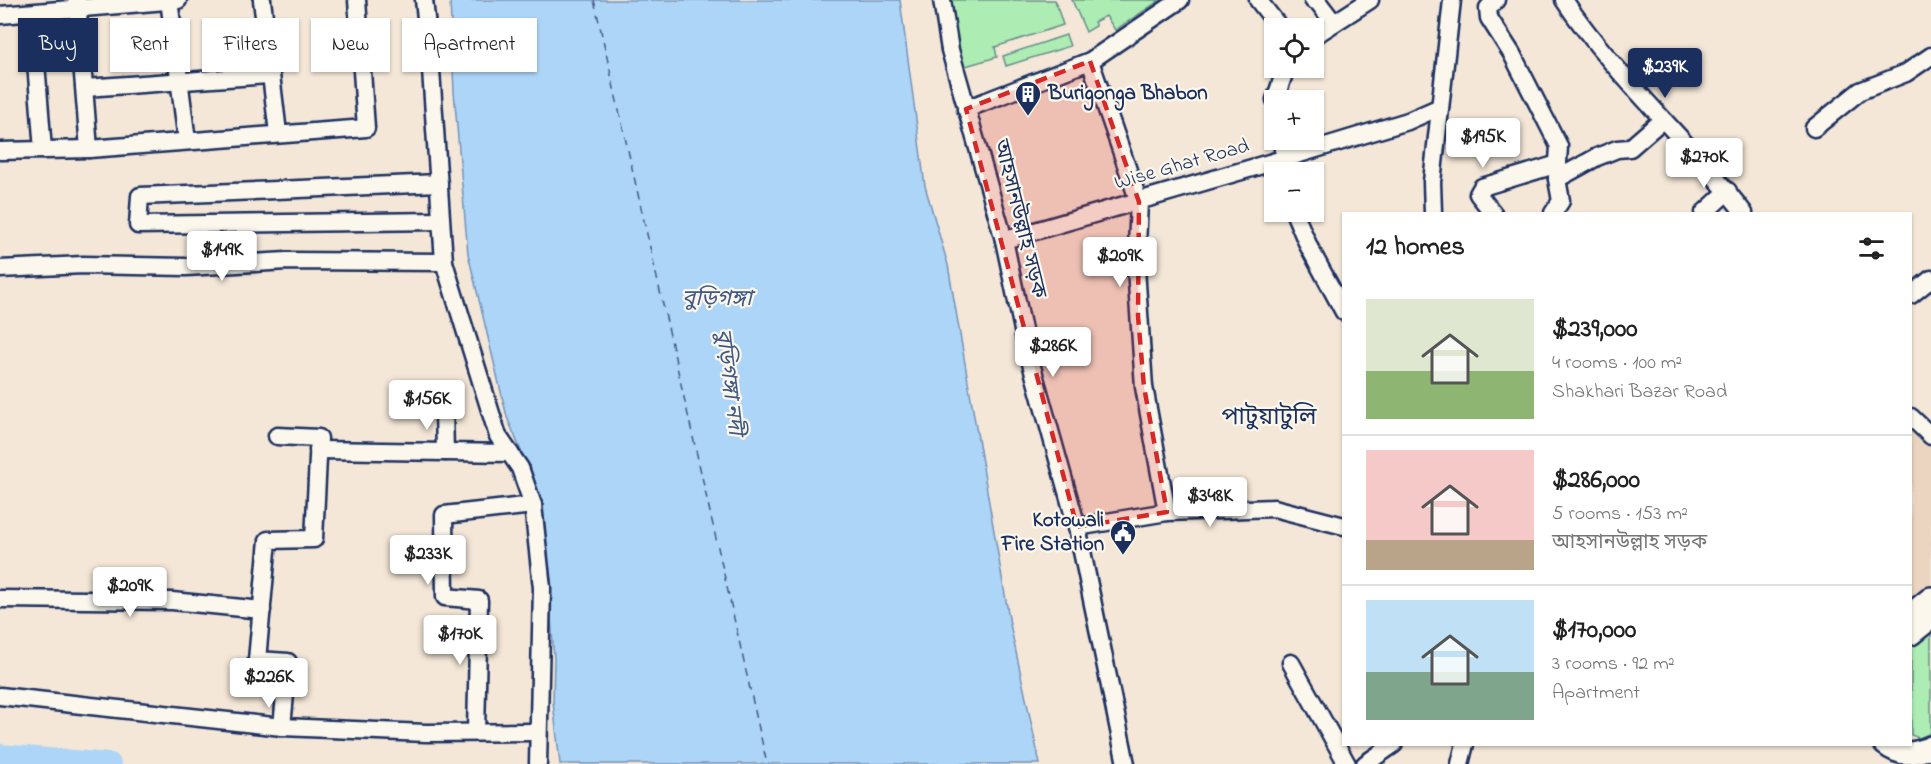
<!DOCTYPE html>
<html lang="en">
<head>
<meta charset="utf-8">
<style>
  body { margin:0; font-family:"Indie Flower","Noto Sans Bengali",sans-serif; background:#f6f6f6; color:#222; height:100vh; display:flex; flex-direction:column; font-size:22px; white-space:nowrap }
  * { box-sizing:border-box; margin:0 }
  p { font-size:20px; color:#767676 }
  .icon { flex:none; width:33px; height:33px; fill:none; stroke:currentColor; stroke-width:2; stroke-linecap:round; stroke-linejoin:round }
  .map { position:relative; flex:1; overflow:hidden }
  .details { position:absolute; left:1342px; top:212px; width:570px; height:534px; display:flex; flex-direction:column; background:#fff; border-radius:0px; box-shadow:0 2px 4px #0004 }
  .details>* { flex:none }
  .hud { position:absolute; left:18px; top:18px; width:570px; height:54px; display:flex; gap:12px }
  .fabs { position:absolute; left:1264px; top:18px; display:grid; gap:12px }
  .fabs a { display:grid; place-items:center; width:60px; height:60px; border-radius:0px; background:#fff; box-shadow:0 2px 4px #0004; font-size:30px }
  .price { position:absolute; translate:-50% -51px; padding:0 14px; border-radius:6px; background:#fff; color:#222; font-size:20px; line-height:39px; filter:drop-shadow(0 2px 3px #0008) }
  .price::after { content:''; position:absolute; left:50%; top:36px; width:18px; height:14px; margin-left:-9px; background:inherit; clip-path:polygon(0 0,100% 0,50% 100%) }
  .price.selected { background:#1b2f5e; color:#fff }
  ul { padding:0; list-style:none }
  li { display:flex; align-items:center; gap:18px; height:150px; padding:0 24px }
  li+li { border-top:2px solid #e0e0e0 }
  li span { display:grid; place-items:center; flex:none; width:168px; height:120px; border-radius:0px; color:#555 }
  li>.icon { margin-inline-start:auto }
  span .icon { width:72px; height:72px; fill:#fffc; stroke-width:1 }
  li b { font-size:26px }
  h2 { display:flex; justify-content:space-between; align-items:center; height:72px; padding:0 24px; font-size:26px }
  .tag { padding:0 21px; border-radius:0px; background:#fff; box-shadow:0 2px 4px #0004; font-size:21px; line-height:54px }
  .tag.selected { background:#1b2f5e; color:#fff }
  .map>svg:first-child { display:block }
</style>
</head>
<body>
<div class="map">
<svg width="1931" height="764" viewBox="0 0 1931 764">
  <rect width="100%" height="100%" fill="#f4e7d8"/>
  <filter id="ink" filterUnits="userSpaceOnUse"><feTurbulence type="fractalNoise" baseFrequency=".0167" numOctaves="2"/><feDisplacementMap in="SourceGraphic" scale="12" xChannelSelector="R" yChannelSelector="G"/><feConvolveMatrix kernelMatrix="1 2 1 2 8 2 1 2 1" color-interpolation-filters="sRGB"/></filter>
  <g filter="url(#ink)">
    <polygon fill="#ebd4c0" points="1911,427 1931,446 1931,586 1911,604"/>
    <g fill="#adecb3" stroke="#648e88" stroke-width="1.5">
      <polygon points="949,0 1055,0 1063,25 995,47 997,57 962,67"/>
      <polygon points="1072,0 1160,0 1115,30 1106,16 1094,22 1096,26 1086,32"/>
      <polygon points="1066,35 1070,46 1006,66 1003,56"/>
      <polygon points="1931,627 1931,733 1919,738 1911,735 1911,645"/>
    </g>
    <polygon fill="#add5f7" stroke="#7393ba" stroke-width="1.5" points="450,0 900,0 925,186 948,265 1010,624 1040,764 560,764 553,702 554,659 544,522 535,485 507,417 468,254 454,92"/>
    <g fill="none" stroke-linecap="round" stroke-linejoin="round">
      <polyline stroke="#add5f7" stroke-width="14" points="2,755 2,764"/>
      <polyline stroke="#add5f7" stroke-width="22" points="0,755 110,764"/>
      <polyline stroke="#405884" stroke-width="1.5" stroke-dasharray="8 6" stroke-linecap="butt" points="594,0 767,764"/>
      <g stroke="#1b2f5e" stroke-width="21">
        <g id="minor">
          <polyline points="77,0 89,149"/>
          <polyline points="169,0 187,141"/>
          <polyline points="262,0 278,133"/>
          <polyline points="424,0 430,55 444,262 498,436 520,468 533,505 542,588 538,764"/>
          <polyline points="942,0 950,50 1004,240 1027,349 1077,527 1126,764"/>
          <polyline points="1258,0 1280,28"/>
          <polyline points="1313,0 1318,2 1334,23"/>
          <polyline points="1496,0 1488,8 1489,18 1512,54 1559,146 1557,179 1561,201 1553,213"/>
          <path d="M1564,0C1616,78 1688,139 1744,213"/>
          <polyline points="32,13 43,150"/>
          <polyline points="0,15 178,0"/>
          <polyline points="1314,36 1370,0"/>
          <polyline points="1090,61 1139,202 1136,268 1144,387 1167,512"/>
          <polyline points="85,88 269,75"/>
          <polyline points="1275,100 1286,68"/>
          <polyline points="966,109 1090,61 1180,0"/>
          <polyline points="1814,128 1860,91 1906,73 1931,56"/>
          <polyline points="1281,140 1288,172"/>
          <polyline points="0,151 89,149 366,128 357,0"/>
          <polyline points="1557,179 1597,157 1617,149 1630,148 1661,121"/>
          <polyline points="439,183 140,196 138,225 440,221"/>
          <polyline points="1294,212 1309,247 1344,312"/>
          <polyline points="1433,213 1432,182 1452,0"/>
          <polyline points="1493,213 1478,194 1482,187 1558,164"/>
          <polyline points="1704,213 1728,191"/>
          <polyline points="1004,240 1283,159 1408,121 1440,107"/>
          <polyline points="0,269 83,265 186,267 287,261 444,262"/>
          <polyline points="1911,295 1931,279"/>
          <polyline points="444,410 445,452"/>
          <polyline points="1911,417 1931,436"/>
          <polyline points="277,436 319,438 314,539 268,540 257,660 288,662 282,727"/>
          <polyline points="318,450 510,453"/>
          <polyline points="1077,527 1167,512 1274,508 1344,526"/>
          <polyline points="0,599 172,601 262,610"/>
          <polyline points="1291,663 1347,764"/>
          <polyline points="0,696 282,727 426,733 538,732"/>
          <polyline points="476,732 479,600 445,597 444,515 533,505"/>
          <polyline points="1365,764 1394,744"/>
          <polyline points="1460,764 1465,744"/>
        </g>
      </g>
      <g stroke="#1b2f5e" stroke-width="26">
        <g id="major">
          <polyline points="1911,614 1931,598"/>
          <polyline points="1911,634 1931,618"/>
          <path d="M1885,744C1900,756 1913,755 1931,747"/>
        </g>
      </g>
      <use href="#minor" stroke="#fbf7ec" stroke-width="16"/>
      <use href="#major" stroke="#fbf7ec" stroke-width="21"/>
    </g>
  </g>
  <path fill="#d62828" fill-opacity="0.2" stroke="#d62828" stroke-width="4.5" stroke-dasharray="12 8" stroke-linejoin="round" d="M1090,61L1139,202L1138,316L1144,387L1167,512L1077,527L966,109Z"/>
  <defs>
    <g id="building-pin" transform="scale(1.35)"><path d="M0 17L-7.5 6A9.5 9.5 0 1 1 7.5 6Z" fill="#1b2f5e" stroke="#fbf7ec"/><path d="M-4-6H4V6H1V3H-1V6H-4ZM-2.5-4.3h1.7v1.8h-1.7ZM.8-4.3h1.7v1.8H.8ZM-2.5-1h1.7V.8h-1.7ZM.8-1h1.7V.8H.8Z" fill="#fff"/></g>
    <g id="civic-pin" transform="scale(1.35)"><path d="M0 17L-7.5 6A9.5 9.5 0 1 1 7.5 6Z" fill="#1b2f5e" stroke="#fbf7ec"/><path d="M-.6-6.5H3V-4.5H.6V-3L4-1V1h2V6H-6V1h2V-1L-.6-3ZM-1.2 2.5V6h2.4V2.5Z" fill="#fff"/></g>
  </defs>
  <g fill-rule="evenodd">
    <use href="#building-pin" x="1028" y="94"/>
    <use href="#civic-pin" x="1123" y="533"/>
  </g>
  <g text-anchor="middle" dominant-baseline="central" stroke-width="4.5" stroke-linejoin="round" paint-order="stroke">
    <g font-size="21" font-weight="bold" fill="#1b2f5e" stroke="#fbf7ec" text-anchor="start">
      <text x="1048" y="94">Burigonga Bhabon</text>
      <text x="1104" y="521" text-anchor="end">Kotowali<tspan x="1104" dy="24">Fire Station</tspan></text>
    </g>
    <g font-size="21" fill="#1b2f5e" stroke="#fbf7ec">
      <text transform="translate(1182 165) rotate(-16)">Wise Ghat Road</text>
      <text transform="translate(1019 219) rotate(76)">আহসানউল্লাহ সড়ক</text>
    </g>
    <g font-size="22" font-style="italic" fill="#405884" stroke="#fbf7ec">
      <text x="717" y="300">বুড়িগঙ্গা</text>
      <text transform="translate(728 382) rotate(83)">বুড়িগঙ্গা নদী</text>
    </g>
    <g font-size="24" fill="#1b2f5e" stroke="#fbf7ec">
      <text x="1269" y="418">পাটুয়াটুলি</text>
    </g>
  </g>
</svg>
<div class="fabs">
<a><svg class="icon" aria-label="locate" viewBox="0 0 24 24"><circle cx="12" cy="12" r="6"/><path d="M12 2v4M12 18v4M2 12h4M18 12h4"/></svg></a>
<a>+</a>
<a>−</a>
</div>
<b class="price selected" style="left:1665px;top:99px">$239K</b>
<b class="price" style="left:1483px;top:169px">$195K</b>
<b class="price" style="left:1704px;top:189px">$270K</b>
<b class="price" style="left:222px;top:282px">$149K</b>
<b class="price" style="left:1120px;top:288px">$209K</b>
<b class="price" style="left:1053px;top:378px">$286K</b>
<b class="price" style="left:427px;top:431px">$156K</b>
<b class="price" style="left:1210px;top:528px">$348K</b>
<b class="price" style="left:428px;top:586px">$233K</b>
<b class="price" style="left:130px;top:618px">$209K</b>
<b class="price" style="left:460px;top:666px">$170K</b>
<b class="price" style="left:269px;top:709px">$226K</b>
<div class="hud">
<a class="tag selected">Buy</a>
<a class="tag">Rent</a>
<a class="tag">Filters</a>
<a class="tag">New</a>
<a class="tag">Apartment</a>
</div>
<section class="details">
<h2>12 homes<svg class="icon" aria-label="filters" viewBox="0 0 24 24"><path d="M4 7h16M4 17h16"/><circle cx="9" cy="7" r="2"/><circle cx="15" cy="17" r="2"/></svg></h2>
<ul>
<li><span style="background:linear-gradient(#dfe7d0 60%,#8fb573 0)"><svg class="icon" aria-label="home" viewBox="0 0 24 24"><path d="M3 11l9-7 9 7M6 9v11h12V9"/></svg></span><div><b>$239,000</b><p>4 rooms · 100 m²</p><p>Shakhari Bazar Road</p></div></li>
<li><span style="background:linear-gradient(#f6c9c9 75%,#b9a48a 0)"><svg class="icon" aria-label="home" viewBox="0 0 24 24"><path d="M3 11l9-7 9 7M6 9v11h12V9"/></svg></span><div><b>$286,000</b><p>5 rooms · 153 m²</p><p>আহসানউল্লাহ সড়ক</p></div></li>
<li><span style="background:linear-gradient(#bfe0f5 60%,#7fa58c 0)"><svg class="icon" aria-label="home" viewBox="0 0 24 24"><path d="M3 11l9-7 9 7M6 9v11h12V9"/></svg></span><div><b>$170,000</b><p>3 rooms · 92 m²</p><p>Apartment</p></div></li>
</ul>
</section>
</div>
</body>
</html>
